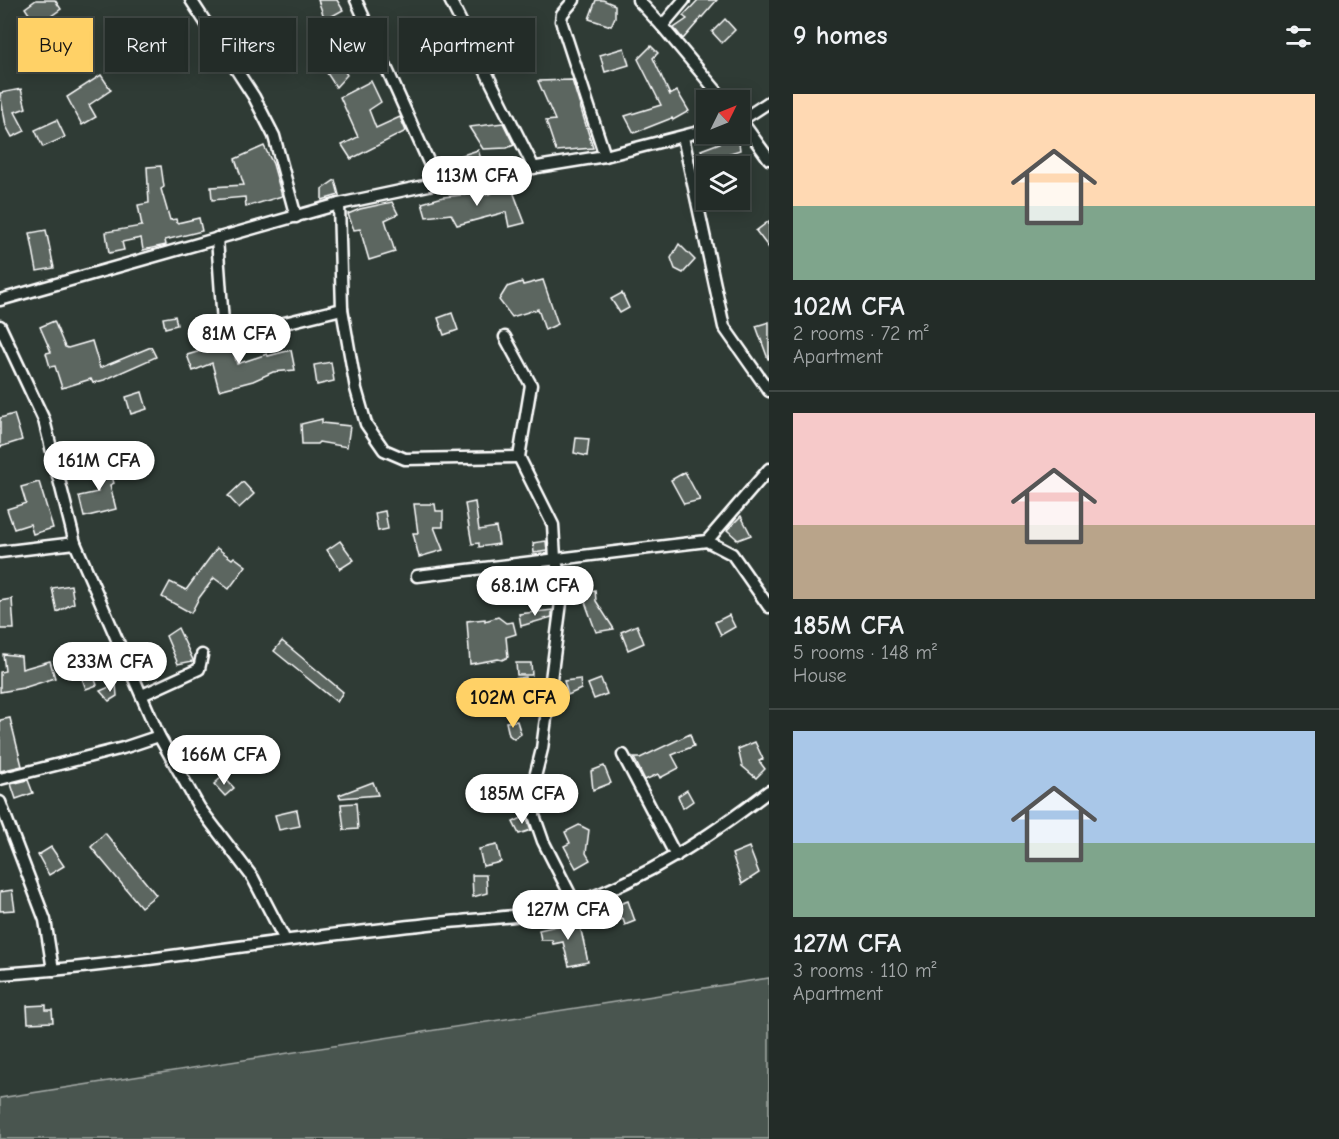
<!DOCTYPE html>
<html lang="en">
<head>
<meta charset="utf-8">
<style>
  body { margin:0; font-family:"Comic Neue",sans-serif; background:#2b3430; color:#f1f3f6; height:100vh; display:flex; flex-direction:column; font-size:22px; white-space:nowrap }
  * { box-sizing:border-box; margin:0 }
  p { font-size:20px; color:#a3a7a8 }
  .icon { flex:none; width:33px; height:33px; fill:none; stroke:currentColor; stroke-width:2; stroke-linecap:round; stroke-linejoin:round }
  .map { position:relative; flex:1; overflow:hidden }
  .sheet { display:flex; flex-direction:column; background:#232c28; width:570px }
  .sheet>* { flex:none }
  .hud { position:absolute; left:18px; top:18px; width:570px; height:54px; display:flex; gap:12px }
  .needle { width:39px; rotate:47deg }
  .controls { position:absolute; left:696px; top:90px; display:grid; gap:12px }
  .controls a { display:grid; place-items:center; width:54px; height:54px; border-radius:0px; background:#232c28; box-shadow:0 3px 15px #0003,0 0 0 2px #404845; font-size:30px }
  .price { position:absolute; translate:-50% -51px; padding:0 14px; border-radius:21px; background:#fff; color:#222; font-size:20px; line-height:39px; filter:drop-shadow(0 2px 3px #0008) }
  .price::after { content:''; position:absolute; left:50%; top:36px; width:18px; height:14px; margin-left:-9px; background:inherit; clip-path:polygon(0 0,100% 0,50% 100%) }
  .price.current { background:#ffd166; color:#111 }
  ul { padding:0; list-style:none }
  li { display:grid; align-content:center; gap:12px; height:318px; padding:0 24px }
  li+li { border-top:2px solid #404845 }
  li span { display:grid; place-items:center; height:186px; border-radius:0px; color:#555 }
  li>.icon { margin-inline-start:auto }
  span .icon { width:108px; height:108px; fill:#fffc; stroke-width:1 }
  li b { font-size:26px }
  h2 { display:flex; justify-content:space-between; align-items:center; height:72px; padding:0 24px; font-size:26px }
  .pill { padding:0 21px; border-radius:0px; background:#232c28; box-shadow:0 3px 15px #0003,0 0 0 2px #404845; font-size:21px; line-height:54px }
  .pill.current { background:#ffd166; color:#111 }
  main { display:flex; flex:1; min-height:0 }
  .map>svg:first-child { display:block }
</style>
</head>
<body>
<main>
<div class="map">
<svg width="769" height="1139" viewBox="0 0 769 1139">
  <rect width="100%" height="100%" fill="#2f3b35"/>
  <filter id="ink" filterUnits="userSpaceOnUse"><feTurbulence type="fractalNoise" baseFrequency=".0167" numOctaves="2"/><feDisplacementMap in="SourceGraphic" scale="12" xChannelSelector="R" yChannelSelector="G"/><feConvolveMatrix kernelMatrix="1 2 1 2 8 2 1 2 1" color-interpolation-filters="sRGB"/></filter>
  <g filter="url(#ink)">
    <polygon fill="#4a544f" stroke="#a4aaa7" stroke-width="1.5" points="769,978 769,1139 0,1139 0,1098"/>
    <g fill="#5b6661" stroke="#fff" stroke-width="1.5">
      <polygon points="36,0 55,0 61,9 37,26 25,8"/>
      <polygon points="318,0 337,0 343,10 325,20"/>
      <polygon points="596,0 603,0 615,5 615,17 611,26 589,19"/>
      <polygon points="698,0 717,0 683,39 674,28 687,19 683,16"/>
      <polygon points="725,19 735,30 722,43 712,32"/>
      <polygon points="351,28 357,43 344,52 334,46 339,35"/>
      <polygon points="448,30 448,38 453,46 433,57 425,54 422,40"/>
      <polygon points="651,46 658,53 653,58 670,95 677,91 689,111 673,120 672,118 634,133 625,116 661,105 638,59"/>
      <polygon points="624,48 629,65 605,72 600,55"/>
      <polygon points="340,53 345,64 342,67 347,75 336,87 323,67 326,60"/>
      <polygon points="101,75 111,90 89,105 96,117 82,125 67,97"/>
      <polygon points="572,80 593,148 556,151 546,121 555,120 538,81"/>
      <polygon points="371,81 381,102 369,110 376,128 400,117 406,131 351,159 342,145 358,137 340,97"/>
      <polygon points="21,89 26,108 15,112 25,131 12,137 6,126 0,93"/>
      <polygon points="57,120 65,137 43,147 35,130"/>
      <polygon points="503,123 514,145 507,148 483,149 469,127"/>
      <polygon points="738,136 740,150 721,156 725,166 710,166 701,150"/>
      <polygon points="264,146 273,164 282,196 246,207 245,197 212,200 211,187 244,185 235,159"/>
      <polygon points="478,150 481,159 460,166 453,158"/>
      <polygon points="161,166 164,187 161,189 170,220 176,219 177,223 199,218 202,231 165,240 166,245 143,250 141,238 122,242 124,250 109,253 106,232 142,226 138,205 149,203 147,167"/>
      <polygon points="335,180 339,195 322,200 322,189"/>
      <polygon points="511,186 525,223 509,227 506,212 457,225 451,214 426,217 422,203 443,197 470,194 484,190 486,195"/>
      <polygon points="392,202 398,214 385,220 395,252 369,260 360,229 354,230 348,214 360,209"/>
      <polygon points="769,221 769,248 756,231"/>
      <polygon points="46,230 54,268 37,271 30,233"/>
      <polygon points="679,244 695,260 683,273 675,269 671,258"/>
      <polygon points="543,280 558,324 545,330 538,309 512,317 499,300 507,287 522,282 523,285"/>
      <polygon points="622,293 629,308 620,313 611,299"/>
      <polygon points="452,313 458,330 444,335 438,318"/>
      <polygon points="175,316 177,325 165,328 163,318"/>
      <polygon points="54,321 65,347 68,348 92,341 100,368 151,347 156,357 104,380 93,383 91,379 62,388 55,366 50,367 46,353 51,352 40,327"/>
      <polygon points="769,322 769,359 768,359 756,326"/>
      <polygon points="231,342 237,364 267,354 268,356 291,350 295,370 273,372 253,381 219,390 212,363 193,371 187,355"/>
      <polygon points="331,362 334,381 317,385 314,365"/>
      <polygon points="142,392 147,409 131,414 126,397"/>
      <polygon points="14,414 22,440 0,447 0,418"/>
      <polygon points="322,419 322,423 350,426 347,447 319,442 317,444 302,444 301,424"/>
      <polygon points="576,438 589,439 587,456 574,453"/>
      <polygon points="107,461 114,483 110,485 116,509 84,517 79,496 98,492 90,466"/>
      <polygon points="685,472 700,500 684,504 671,480"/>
      <polygon points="39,482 53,528 33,534 30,524 14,529 7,509 26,503 21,487"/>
      <polygon points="243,482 254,494 239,508 228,496"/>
      <polygon points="475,502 479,530 496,527 499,544 479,547 479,543 472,544 465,504"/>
      <polygon points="414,504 435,504 436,511 443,511 443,527 434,527 443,550 419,557 413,533 418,533"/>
      <polygon points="385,511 388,529 378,531 375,513"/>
      <polygon points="741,516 751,535 738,540 727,530"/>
      <polygon points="340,541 354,560 340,569 327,550"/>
      <polygon points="546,541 547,551 534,553 533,543"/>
      <polygon points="217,548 232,559 234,557 246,566 229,589 214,578 199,598 191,613 162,597 170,582 186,590"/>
      <polygon points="71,585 74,603 57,612 52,588"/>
      <polygon points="595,590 596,601 614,629 596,632 582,594"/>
      <polygon points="12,599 14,629 0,629 0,601"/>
      <polygon points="552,610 552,617 521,626 519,614"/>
      <polygon points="729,615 735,627 721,635 715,622"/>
      <polygon points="498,617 506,623 513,622 516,634 506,637 508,657 502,660 498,659 470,664 467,621 485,619 485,621"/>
      <polygon points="637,625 644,643 628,650 621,632"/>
      <polygon points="178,628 193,660 193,661 178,664 166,636"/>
      <polygon points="282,641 343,692 337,702 274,651"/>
      <polygon points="3,654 21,656 22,669 50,661 55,678 23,688 0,692 0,672 5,671"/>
      <polygon points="516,663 531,663 532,675 517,675"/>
      <polygon points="91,669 97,685 86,689 80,673"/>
      <polygon points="526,677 527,687 523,688 526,698 502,702 499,681"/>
      <polygon points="580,679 581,689 568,695 564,681"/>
      <polygon points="601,679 607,694 594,699 588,684"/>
      <polygon points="116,684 117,696 109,701 100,691"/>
      <polygon points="10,718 22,766 0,771 0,720"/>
      <polygon points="517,721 521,734 514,739 509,735 506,722"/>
      <polygon points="690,734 694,746 672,755 679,768 660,778 658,774 645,780 634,758 640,758"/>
      <polygon points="755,742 763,759 759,761 765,769 756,778 742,766 738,749"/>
      <polygon points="604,766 611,783 593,790 591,771"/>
      <polygon points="223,776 234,788 225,796 214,784"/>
      <polygon points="28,780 33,793 16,799 11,784"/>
      <polygon points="373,782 378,795 340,798 339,795"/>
      <polygon points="687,790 693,801 683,808 678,796"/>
      <polygon points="356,803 358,829 344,830 341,804"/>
      <polygon points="297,810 300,826 279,830 275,815"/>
      <polygon points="526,816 531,830 519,834 513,822"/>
      <polygon points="579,825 589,830 586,853 590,860 576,868 564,846 570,843 565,832"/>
      <polygon points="105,833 156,895 141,907 91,847"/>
      <polygon points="497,845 501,862 483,866 479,849"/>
      <polygon points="51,847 64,866 49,875 38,855"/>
      <polygon points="749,847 759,873 742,884 732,854"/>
      <polygon points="472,875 486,875 487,893 473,897"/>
      <polygon points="12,890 15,910 0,911 0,892"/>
      <polygon points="628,901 635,921 625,925 623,919 617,921 614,906"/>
      <polygon points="579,921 588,962 569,966 563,942 553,944 552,940 541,940 539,930"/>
      <polygon points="46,1005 46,1010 52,1010 53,1022 28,1023 27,1006"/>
    </g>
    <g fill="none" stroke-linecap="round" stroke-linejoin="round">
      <g stroke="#fff" stroke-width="15">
        <g id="minor">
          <polyline points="191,0 254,97 274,136 296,217"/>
          <polyline points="356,0 438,183"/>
          <polyline points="450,0 534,168"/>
          <polyline points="574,0 562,14 561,21 605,156"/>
          <polyline points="638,0 662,26 724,100"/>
          <polyline points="662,26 684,0"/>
          <polyline points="740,119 769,159"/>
          <polyline points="740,121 769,102"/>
          <polyline points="683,137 724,327 769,391"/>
          <polyline points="339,204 342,309 356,389 366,424 384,450 405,459 519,457"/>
          <path d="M217,238L223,323C225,330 228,333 235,335L342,309"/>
          <polyline points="0,300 339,204 438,183 605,156 706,130"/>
          <polyline points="0,326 44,420 75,543 159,736 199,807 253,878 285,940"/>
          <polyline points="505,337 531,385 519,457 553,525 555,558 563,587 542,749 529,801 543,841 575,904"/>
          <polyline points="707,541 769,469"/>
          <polyline points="0,552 75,543"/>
          <polyline points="417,576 707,541 732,554 769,607"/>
          <polyline points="142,695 199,669 202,655"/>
          <polyline points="623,755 676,856"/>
          <polyline points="0,779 123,748 159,736"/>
          <polyline points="0,802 45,920 53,970"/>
          <path d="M0,974C116,967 232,946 348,933C385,929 423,924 461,921C500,917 540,916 577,903C648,877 709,837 769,791"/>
        </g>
      </g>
      <use href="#minor" stroke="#26332d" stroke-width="10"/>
    </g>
  </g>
</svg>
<div class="controls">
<a><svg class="needle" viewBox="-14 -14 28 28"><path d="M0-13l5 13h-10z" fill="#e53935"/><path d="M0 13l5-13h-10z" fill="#a3a7a8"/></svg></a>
<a><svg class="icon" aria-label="layers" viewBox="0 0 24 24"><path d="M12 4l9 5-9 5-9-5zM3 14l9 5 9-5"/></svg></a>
</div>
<b class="price" style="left:477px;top:207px">113M CFA</b>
<b class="price" style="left:239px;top:365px">81M CFA</b>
<b class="price" style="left:99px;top:492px">161M CFA</b>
<b class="price" style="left:535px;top:617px">68.1M CFA</b>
<b class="price" style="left:110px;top:693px">233M CFA</b>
<b class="price current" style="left:513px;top:729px">102M CFA</b>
<b class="price" style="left:224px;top:786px">166M CFA</b>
<b class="price" style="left:522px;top:825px">185M CFA</b>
<b class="price" style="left:568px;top:941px">127M CFA</b>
<div class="hud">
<a class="pill current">Buy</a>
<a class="pill">Rent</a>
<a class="pill">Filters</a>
<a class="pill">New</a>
<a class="pill">Apartment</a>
</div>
</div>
<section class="sheet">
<h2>9 homes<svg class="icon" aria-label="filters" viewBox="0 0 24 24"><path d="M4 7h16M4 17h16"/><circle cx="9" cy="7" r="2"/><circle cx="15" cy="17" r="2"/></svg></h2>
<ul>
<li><span style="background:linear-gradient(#ffd9b3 60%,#7fa58c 0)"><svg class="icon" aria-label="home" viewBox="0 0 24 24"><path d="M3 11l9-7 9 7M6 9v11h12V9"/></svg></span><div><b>102M CFA</b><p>2 rooms · 72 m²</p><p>Apartment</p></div></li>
<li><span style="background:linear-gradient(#f6c9c9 60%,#b9a48a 0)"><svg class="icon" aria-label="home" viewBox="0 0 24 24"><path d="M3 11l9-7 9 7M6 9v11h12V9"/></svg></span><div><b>185M CFA</b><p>5 rooms · 148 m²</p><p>House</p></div></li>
<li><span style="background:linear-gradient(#a9c7e8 60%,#7fa58c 0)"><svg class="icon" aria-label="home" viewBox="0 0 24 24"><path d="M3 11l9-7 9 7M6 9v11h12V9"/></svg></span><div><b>127M CFA</b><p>3 rooms · 110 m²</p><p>Apartment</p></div></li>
</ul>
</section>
</main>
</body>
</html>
